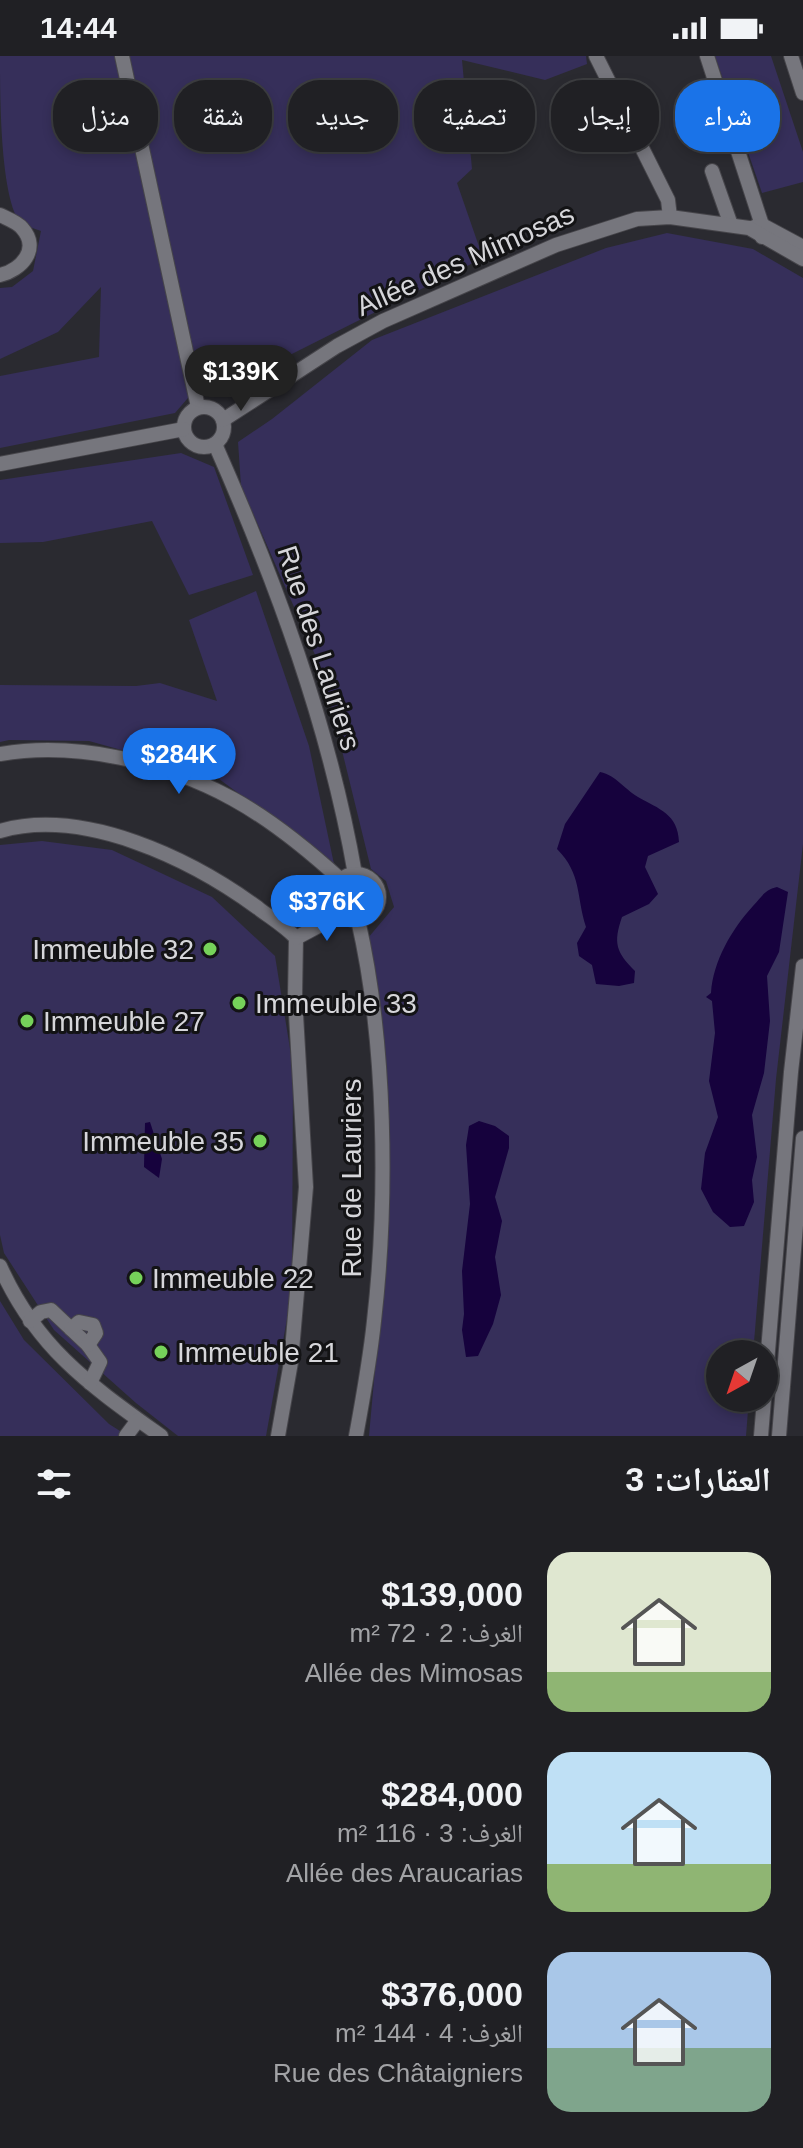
<!DOCTYPE html>
<html lang="ar">
<head>
<meta charset="utf-8">
<style>
  body { margin:0; font-family:Helvetica,"Noto Naskh Arabic",sans-serif; background:#28282c; color:#f1f3f6; direction:rtl; height:100vh; display:flex; flex-direction:column; font-size:30px; white-space:nowrap }
  * { box-sizing:border-box; margin:0 }
  p { font-size:26px; color:#a2a3a6 }
  .icon { flex:none; width:44px; height:44px; fill:none; stroke:currentColor; stroke-width:2; stroke-linecap:round; stroke-linejoin:round }
  .map { position:relative; height:1380px; overflow:hidden; direction:ltr }
  .drawer { display:flex; flex-direction:column; background:#202024; flex:1 }
  .drawer>* { flex:none }
  .top-card { position:absolute; left:24px; top:24px; width:756px; height:72px; direction:rtl; display:flex; gap:16px }
  .needle { width:52px; rotate:220deg }
  .controls { position:absolute; left:706px; top:1284px; display:grid; gap:16px }
  .controls a { display:grid; place-items:center; width:72px; height:72px; border-radius:50%; background:#202024; box-shadow:0 4px 12px #0003,0 0 0 2px #3d3e41; font-size:40px }
  .price { position:absolute; translate:-50% -68px; padding:0 18px; border-radius:28px; background:#1a73e8; color:#fff; font-size:26px; line-height:52px; filter:drop-shadow(0 2px 4px #0008) }
  .price::after { content:''; position:absolute; left:50%; top:48px; width:24px; height:18px; margin-left:-12px; background:inherit; clip-path:polygon(0 0,100% 0,50% 100%) }
  .price.active { background:#222; color:#fff }
  ul { padding:0; list-style:none }
  li { display:flex; align-items:center; gap:24px; height:200px; padding:0 32px }
  li span { display:grid; place-items:center; flex:none; width:224px; height:160px; border-radius:24px; color:#555 }
  li>.icon { margin-inline-start:auto }
  span .icon { width:96px; height:96px; fill:#fffc; stroke-width:1 }
  li b { font-size:34px }
  h2 { display:flex; justify-content:space-between; align-items:center; height:96px; padding:0 32px; font-size:34px }
  .chip { padding:0 28px; border-radius:32px; background:#202024; box-shadow:0 4px 12px #0003,0 0 0 2px #3d3e41; font-size:28px; line-height:72px }
  .chip.active { background:#1a73e8; color:#fff }
  .status { display:flex; justify-content:space-between; align-items:center; height:56px; padding:0 40px; background:#202024; direction:ltr }
  .status svg { height:22px; fill:currentColor }
  .map>svg:first-child { display:block }
</style>
</head>
<body>
<div class="status"><b>14:44</b><svg viewBox="0 0 49 12"><path d="M0 12V9h3v3zM5 12V6h3v6zM10 12V3h3v9zM15 12V0h3v12zM26 1h20v11H26zM47 4h2v5h-2z"/></svg></div>
<div class="map">
<svg width="803" height="1380" viewBox="0 0 803 1380">
  <rect width="100%" height="100%" fill="#2a2a30"/>
  <g fill="#362f5a">
    <path d="M0,0H586L587,8L545,24L462,4L472,113L457,127L483,202L222,333L200,328L175,357L0,392V320L99,301L101,231L58,276L0,303V232L12,231L33,215L41,175C34,172 23,170 19,165C0,137 0,37 0,0Z"/>
    <polygon points="715,0 771,0 803,96 803,126 762,137"/>
    <polygon points="667,177 753,193 803,222 803,788 776,1023 753,1298 720,1298 720,1342 749,1342 746,1380 369,1380 386,1191 368,882 394,851 386,825 371,813 323,617 241,430 238,386 272,363 372,284 606,192"/>
    <polygon points="181,397 214,411 253,519 189,539 152,465 43,486 0,487 0,424"/>
    <polygon points="256,535 309,690 334,808 215,720 89,685 9,684 0,686 0,629 136,630 160,627 217,645 189,564"/>
    <polygon points="42,785 112,794 212,841 275,900 293,1011 292,1235 266,1380 178,1380 136,1347 54,1274 4,1197 0,1179 0,789"/>
    <polygon points="0,1245 24,1284 109,1368 128,1380 0,1380"/>
  </g>
  <g fill="#16023d">
    <path d="M600,716C617,720 623,732 638,741C659,753 678,758 679,786L648,800L645,811L658,838L649,848L622,861C613,887 616,896 635,915L634,927L619,930L596,928L592,909L579,900L577,887L586,871C576,840 582,818 557,793L565,768Z"/>
    <path d="M777,831L788,836L779,896L767,920L770,965L764,1017L752,1059L757,1101L752,1124L754,1146L744,1170L730,1171L713,1156L701,1133L705,1097L718,1061L709,1025L715,977L712,945L706,941L711,937C713,905 732,873 753,850C762,841 764,834 777,831Z"/>
    <polygon points="479,1065 495,1070 509,1080 509,1092 495,1141 502,1165 495,1201 501,1239 493,1268 478,1300 466,1301 462,1274 464,1258 462,1215 470,1148 466,1089 469,1070"/>
    <polygon points="150,1066 162,1103 159,1122 144,1111 145,1067"/>
  </g>
  <g fill="none" stroke-linecap="round" stroke-linejoin="round">
    <g stroke="#46454a" stroke-width="16">
      <g id="minor">
        <polyline points="122,0 198,351"/>
        <polyline points="596,0 668,144 670,161"/>
        <polyline points="707,0 762,169 762,181"/>
        <polyline points="791,0 803,37"/>
        <polyline points="712,115 731,169"/>
        <path d="M0,159C8,163 17,166 22,172C41,193 21,214 0,219"/>
        <polyline points="754,171 762,169 803,191"/>
        <circle cx="204" cy="371" r="20"/>
        <polyline points="223,364 337,290 383,265 556,189 637,163 670,161 749,172 803,203"/>
        <path d="M215,388C276,526 329,669 355,818"/>
        <polyline points="0,408 184,373"/>
        <path d="M0,698C77,685 165,706 233,743C273,765 307,793 341,824"/>
        <path d="M0,775C84,751 191,803 258,852C271,862 285,870 296,882L295,941L306,1131L291,1306L278,1380"/>
        <circle cx="356" cy="841" r="23"/>
        <polyline points="296,882 341,858"/>
        <path d="M0,1210C37,1293 90,1329 161,1380"/>
        <polyline points="30,1265 41,1256 51,1254 88,1289 100,1306 90,1327"/>
        <polyline points="71,1273 79,1266 93,1269 96,1277 88,1289"/>
        <polyline points="126,1380 138,1364"/>
        <path d="M356,1380C363,1342 370,1304 374,1265C388,1142 386,985 358,864"/>
        <polyline points="761,1380 791,1016 803,910"/>
        <polyline points="779,1380 803,1082"/>
      </g>
    </g>
    <use href="#minor" stroke="#76767d" stroke-width="14"/>
  </g>
  <g fill="#76d25a" stroke="#131315" stroke-width="3">
    <circle cx="210" cy="893" r="8"/>
    <circle cx="239" cy="947" r="8"/>
    <circle cx="27" cy="965" r="8"/>
    <circle cx="260" cy="1085" r="8"/>
    <circle cx="136" cy="1222" r="8"/>
    <circle cx="161" cy="1296" r="8"/>
  </g>
  <g text-anchor="middle" dominant-baseline="central" stroke-width="6" stroke-linejoin="round" paint-order="stroke">
    <g font-size="28" fill="#d6d6da" stroke="#131315">
      <text transform="translate(465 204) rotate(-24)">Allée des Mimosas</text>
      <text transform="translate(319 592) rotate(72)">Rue des Lauriers</text>
      <text transform="translate(351 1122) rotate(-90)">Rue de Lauriers</text>
    </g>
    <g font-size="28" fill="#d6d6da" stroke="#131315" text-anchor="start">
      <text x="194" y="893" text-anchor="end">Immeuble 32</text>
      <text x="255" y="947">Immeuble 33</text>
      <text x="43" y="965">Immeuble 27</text>
      <text x="244" y="1085" text-anchor="end">Immeuble 35</text>
      <text x="152" y="1222">Immeuble 22</text>
      <text x="177" y="1296">Immeuble 21</text>
    </g>
  </g>
</svg>
<div class="controls">
<a><svg class="needle" viewBox="-14 -14 28 28"><path d="M0-13l5 13h-10z" fill="#e53935"/><path d="M0 13l5-13h-10z" fill="#a2a3a6"/></svg></a>
</div>
<b class="price active" style="left:241px;top:357px">$139K</b>
<b class="price" style="left:179px;top:740px">$284K</b>
<b class="price" style="left:327px;top:887px">$376K</b>
<div class="top-card">
<a class="chip active">شراء</a>
<a class="chip">إيجار</a>
<a class="chip">تصفية</a>
<a class="chip">جديد</a>
<a class="chip">شقة</a>
<a class="chip">منزل</a>
</div>
</div>
<section class="drawer">
<h2>العقارات: 3<svg class="icon" aria-label="filters" viewBox="0 0 24 24"><path d="M4 7h16M4 17h16"/><circle cx="9" cy="7" r="2"/><circle cx="15" cy="17" r="2"/></svg></h2>
<ul>
<li><span style="background:linear-gradient(#dfe7d0 75%,#8fb573 0)"><svg class="icon" aria-label="home" viewBox="0 0 24 24"><path d="M3 11l9-7 9 7M6 9v11h12V9"/></svg></span><div><b>$139,000</b><p>الغرف: 2 · 72 m²</p><p>Allée des Mimosas</p></div></li>
<li><span style="background:linear-gradient(#bfe0f5 70%,#8fb573 0)"><svg class="icon" aria-label="home" viewBox="0 0 24 24"><path d="M3 11l9-7 9 7M6 9v11h12V9"/></svg></span><div><b>$284,000</b><p>الغرف: 3 · 116 m²</p><p>Allée des Araucarias</p></div></li>
<li><span style="background:linear-gradient(#a9c7e8 60%,#7fa58c 0)"><svg class="icon" aria-label="home" viewBox="0 0 24 24"><path d="M3 11l9-7 9 7M6 9v11h12V9"/></svg></span><div><b>$376,000</b><p>الغرف: 4 · 144 m²</p><p>Rue des Châtaigniers</p></div></li>
</ul>
</section>
</body>
</html>
